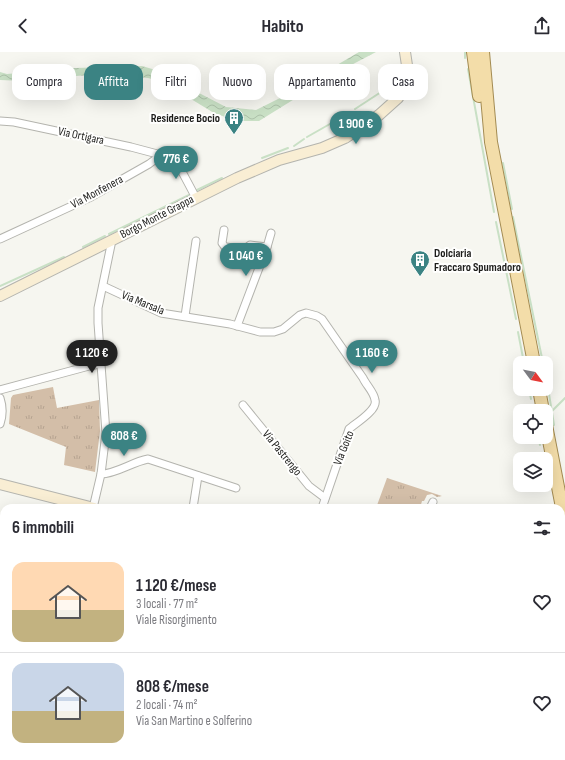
<!DOCTYPE html>
<html lang="it">
<head>
<meta charset="utf-8">
<style>
  body { margin:0; font-family:"Sofia Sans Condensed",sans-serif; background:#f7f7f7; color:#2b2b33; height:100vh; display:flex; flex-direction:column; font-size:15px; white-space:nowrap }
  * { box-sizing:border-box; margin:0 }
  p { font-size:13px; color:#7c7c81 }
  .icon { flex:none; width:22px; height:22px; fill:none; stroke:currentColor; stroke-width:2; stroke-linecap:round; stroke-linejoin:round }
  .map { position:relative; flex:1; overflow:hidden }
  .side { position:absolute; left:0px; top:452px; width:565px; height:256px; display:flex; flex-direction:column; background:#fff; border-radius:12px 12px 0 0; box-shadow:0 4px 16px #0002 }
  .side>* { flex:none }
  .banner { position:absolute; left:12px; top:12px; width:541px; height:36px; display:flex; gap:8px }
  .needle { width:26px; rotate:122deg }
  .buttons { position:absolute; left:513px; top:304px; display:grid; gap:8px }
  .buttons a { display:grid; place-items:center; width:40px; height:40px; border-radius:8px; background:#fff; box-shadow:0 4px 16px #0002; font-size:20px }
  .price { position:absolute; translate:-50% -34px; padding:0 9px; border-radius:14px; background:#3b8383; color:#fff; font-size:13px; line-height:26px; filter:drop-shadow(0 1px 2px #0008) }
  .price::after { content:''; position:absolute; left:50%; top:24px; width:12px; height:9px; margin-left:-6px; background:inherit; clip-path:polygon(0 0,100% 0,50% 100%) }
  .price.active { background:#222; color:#fff }
  ul { padding:0; list-style:none }
  li { display:flex; align-items:center; gap:12px; height:100px; padding:0 12px }
  li+li { border-top:1px solid #e1e1e2 }
  li span { display:grid; place-items:center; flex:none; width:112px; height:80px; border-radius:12px; color:#555 }
  li>.icon { margin-inline-start:auto }
  span .icon { width:48px; height:48px; fill:#fffc; stroke-width:1 }
  li b { font-size:17px }
  h2 { display:flex; justify-content:space-between; align-items:center; height:48px; padding:0 12px; font-size:17px }
  .chip { padding:0 14px; border-radius:12px; background:#fff; box-shadow:0 4px 16px #0002; font-size:14px; line-height:36px }
  .chip.active { background:#3b8383; color:#fff }
  header { display:flex; justify-content:space-between; align-items:center; height:52px; padding:0 12px; background:#fff; font-size:18px; font-weight:700 }
  .map>svg:first-child { display:block }
</style>
</head>
<body>
<header><svg class="icon" aria-label="back" viewBox="0 0 24 24"><path d="M15 5l-7 7 7 7"/></svg>Habito<svg class="icon" aria-label="share" viewBox="0 0 24 24"><path d="M12 15V3M7 8l5-5 5 5M5 13v7h14v-7"/></svg></header>
<div class="map">
<svg width="565" height="708" viewBox="0 0 565 708">
  <defs>
    <pattern id="park-tufts" width="24" height="20" patternUnits="userSpaceOnUse"><rect width="24" height="20" fill="#d3bea8"/><path d="M3 7l-1-3M5 7V3M7 7l1-3M15 17l-1-3M17 17v-4M19 17l1-3" fill="none" stroke="#b5a390"/></pattern>
    <pattern id="water-waves" width="16" height="10" patternUnits="userSpaceOnUse"><rect width="16" height="10" fill="#c9e0c5"/><path d="M0 5q4-4 8 0t8 0" fill="none" stroke="#acc0a9"/></pattern>
  </defs>
  <rect width="100%" height="100%" fill="#f6f6f0"/>
  <g fill="url(#park-tufts)">
    <polygon points="53,335 57,356 99,348 100,379 95,420 64,413 66,395 9,372 11,346 13,343"/>
    <polygon points="387,426 442,444 437,445 432,442 427,443 424,449 422,449 420,456 376,456"/>
  </g>
  <polygon fill="url(#water-waves)" points="359,0 376,0 338,20 259,69 241,69 228,66 214,61 163,30 148,26 109,22 42,26 24,29 0,28 0,20 7,22 76,16 142,14 159,19 183,30 199,41 226,55 256,58 286,43"/>
  <g fill="none" stroke-linecap="round" stroke-linejoin="round">
    <g stroke="#c9e0c5" stroke-width="2">
      <polyline points="465,0 465,6"/>
      <polyline points="468,17 494,160"/>
      <polyline points="355,57 401,27"/>
      <polyline points="307,85 351,60"/>
      <polyline points="294,94 304,87"/>
      <polyline points="262,106 288,96"/>
      <polyline points="503,111 512,157"/>
      <polyline points="197,138 222,126"/>
      <polyline points="513,165 543,311"/>
      <polyline points="496,170 516,267"/>
      <polyline points="109,182 189,143"/>
      <polyline points="83,195 105,184"/>
      <polyline points="0,234 64,205"/>
      <polyline points="518,280 524,311"/>
      <polyline points="546,327 546,329"/>
      <polyline points="529,337 531,347"/>
      <polyline points="549,342 554,373"/>
      <polyline points="532,356 533,359"/>
      <polyline points="552,359 565,346"/>
      <polyline points="538,385 540,393"/>
      <polyline points="561,504 565,523"/>
    </g>
    <g stroke="#b4b4ae" stroke-width="9">
      <g id="street">
        <polyline points="0,69 14,70 131,95 165,104 179,114 196,146"/>
        <polyline points="224,178 222,191 225,195 245,197 250,193 267,195"/>
        <polyline points="0,187 89,146 149,112 161,103"/>
        <path d="M103,234L161,261L230,272L260,280H274L283,277L300,263L306,261L317,264L322,267L363,326C366,333 374,340 375,348C378,358 356,371 349,377L348,380L322,456"/>
        <polyline points="185,264 196,189"/>
        <polyline points="237,274 267,195 271,181"/>
        <polyline points="0,338 89,314 100,312"/>
        <path d="M0,346C3,355 3,363 0,372"/>
        <polyline points="243,353 309,434 325,446"/>
        <path d="M101,422C116,422 132,410 148,407L236,436"/>
        <polyline points="93,456 101,422 106,381 98,271 98,256 111,193 110,189"/>
        <polyline points="193,456 198,424"/>
        <polyline points="430,456 433,450"/>
        <polyline points="0,580 4,581"/>
        <polyline points="0,651 4,652"/>
        <polyline points="120,704 124,708"/>
        <polyline points="286,704 288,708"/>
        <polyline points="149,708 151,704"/>
      </g>
    </g>
    <g stroke="#b4b4ae" stroke-width="12">
      <g id="secondary">
        <polyline points="0,244 237,126 279,108 322,96 345,86 379,63 398,46 406,33 407,26 408,20 405,0"/>
        <polyline points="0,432 94,456"/>
        <polyline points="561,630 565,630"/>
        <polyline points="561,641 565,643"/>
        <polyline points="342,708 343,704"/>
      </g>
    </g>
    <g stroke="#a38b52" stroke-width="14">
      <g id="primary">
        <polyline points="473,0 479,44"/>
        <polyline points="483,0 491,90 534,311"/>
        <polyline points="539,337 543,359"/>
        <polyline points="546,373 565,471"/>
      </g>
    </g>
    <use href="#street" stroke="#fff" stroke-width="7"/>
    <use href="#secondary" stroke="#f9eed4" stroke-width="10"/>
    <use href="#primary" stroke="#f3dda9" stroke-width="12"/>
  </g>
  <defs>
    <g id="building-pin" transform="scale(1)"><path d="M0 17L-7.5 6A9.5 9.5 0 1 1 7.5 6Z" fill="#3b8383" stroke="#fffffe"/><path d="M-4-6H4V6H1V3H-1V6H-4ZM-2.5-4.3h1.7v1.8h-1.7ZM.8-4.3h1.7v1.8H.8ZM-2.5-1h1.7V.8h-1.7ZM.8-1h1.7V.8H.8Z" fill="#fff"/></g>
  </defs>
  <g fill-rule="evenodd">
    <use href="#building-pin" x="234" y="66"/>
    <use href="#building-pin" x="420" y="208"/>
  </g>
  <g text-anchor="middle" dominant-baseline="central" stroke-width="4" stroke-linejoin="round" paint-order="stroke">
    <g font-size="12" font-weight="bold" fill="#1d1d1b" stroke="#fffffe" text-anchor="end">
      <text x="220" y="66">Residence Bocio</text>
      <text x="434" y="201" text-anchor="start">Dolciaria<tspan x="434" dy="14">Fraccaro Spumadoro</tspan></text>
    </g>
    <g font-size="12" fill="#1d1d1b" stroke="#fffffe">
      <text transform="translate(81 84) rotate(12)">Via Ortigara</text>
      <text transform="translate(97 140) rotate(-28)">Via Monfenera</text>
      <text transform="translate(157 165) rotate(-27)">Borgo Monte Grappa</text>
      <text transform="translate(143 251) rotate(22)">Via Marsala</text>
      <text transform="translate(344 396) rotate(-68)">Via Goito</text>
      <text transform="translate(282 401) rotate(51)">Via Pastrengo</text>
    </g>
  </g>
</svg>
<div class="buttons">
<a><svg class="needle" viewBox="-14 -14 28 28"><path d="M0-13l5 13h-10z" fill="#e53935"/><path d="M0 13l5-13h-10z" fill="#7c7c81"/></svg></a>
<a><svg class="icon" aria-label="locate" viewBox="0 0 24 24"><circle cx="12" cy="12" r="6"/><path d="M12 2v4M12 18v4M2 12h4M18 12h4"/></svg></a>
<a><svg class="icon" aria-label="layers" viewBox="0 0 24 24"><path d="M12 4l9 5-9 5-9-5zM3 14l9 5 9-5"/></svg></a>
</div>
<b class="price" style="left:356px;top:93px">1 900 €</b>
<b class="price" style="left:176px;top:128px">776 €</b>
<b class="price" style="left:246px;top:225px">1 040 €</b>
<b class="price active" style="left:92px;top:322px">1 120 €</b>
<b class="price" style="left:372px;top:322px">1 160 €</b>
<b class="price" style="left:124px;top:405px">808 €</b>
<div class="banner">
<a class="chip">Compra</a>
<a class="chip active">Affitta</a>
<a class="chip">Filtri</a>
<a class="chip">Nuovo</a>
<a class="chip">Appartamento</a>
<a class="chip">Casa</a>
</div>
<section class="side">
<h2>6 immobili<svg class="icon" aria-label="filters" viewBox="0 0 24 24"><path d="M4 7h16M4 17h16"/><circle cx="9" cy="7" r="2"/><circle cx="15" cy="17" r="2"/></svg></h2>
<ul>
<li><span style="background:linear-gradient(#ffd9b3 60%,#c2b280 0)"><svg class="icon" aria-label="home" viewBox="0 0 24 24"><path d="M3 11l9-7 9 7M6 9v11h12V9"/></svg></span><div><b>1 120 €/mese</b><p>3 locali · 77 m²</p><p>Viale Risorgimento</p></div><svg class="icon" aria-label="heart" viewBox="0 0 24 24"><path d="M12 20l-8-8c-3-5 5-10 8-4 3-6 11-1 8 4z"/></svg></li>
<li><span style="background:linear-gradient(#c9d6e8 60%,#c2b280 0)"><svg class="icon" aria-label="home" viewBox="0 0 24 24"><path d="M3 11l9-7 9 7M6 9v11h12V9"/></svg></span><div><b>808 €/mese</b><p>2 locali · 74 m²</p><p>Via San Martino e Solferino</p></div><svg class="icon" aria-label="heart" viewBox="0 0 24 24"><path d="M12 20l-8-8c-3-5 5-10 8-4 3-6 11-1 8 4z"/></svg></li>
</ul>
</section>
</div>
</body>
</html>
